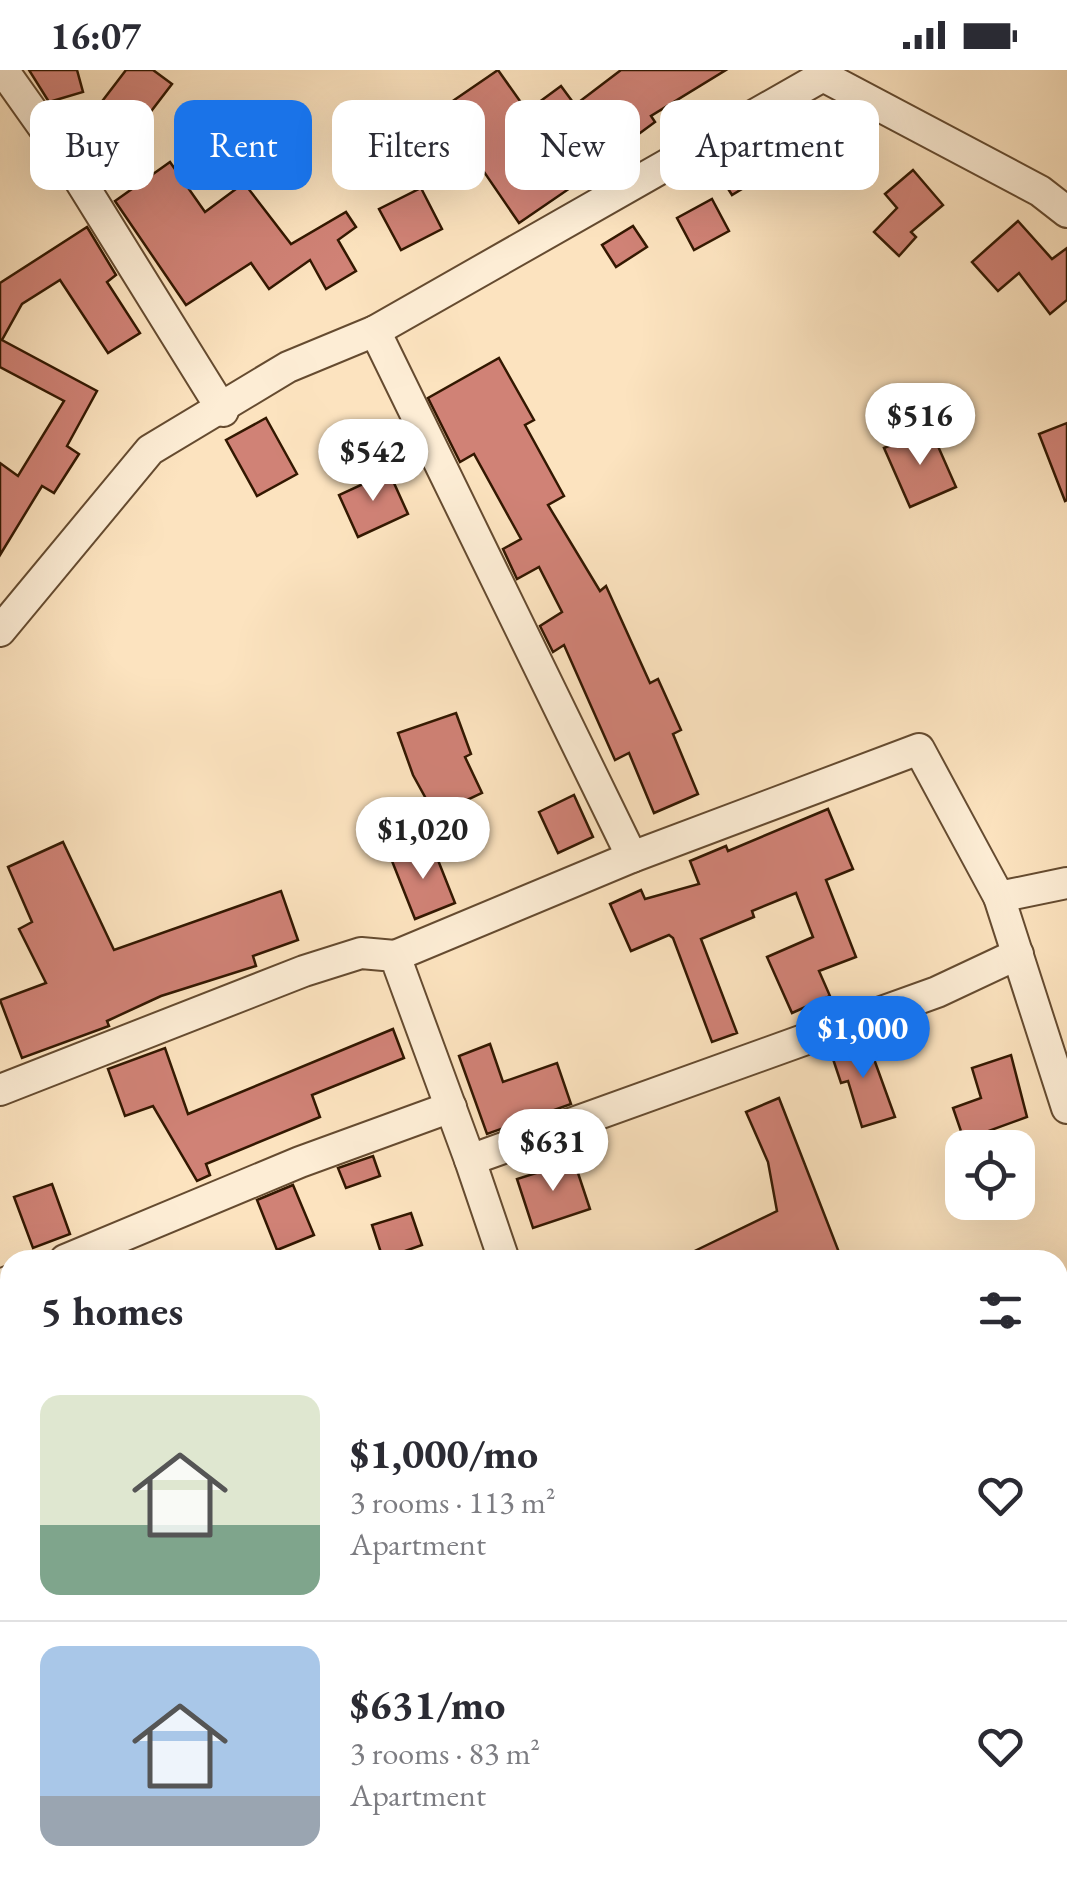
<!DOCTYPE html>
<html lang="en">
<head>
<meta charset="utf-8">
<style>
  body { margin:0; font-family:"EB Garamond",serif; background:#f7f7f7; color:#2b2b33; height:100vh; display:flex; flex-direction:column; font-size:38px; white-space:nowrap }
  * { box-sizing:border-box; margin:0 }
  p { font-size:32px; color:#7c7c81 }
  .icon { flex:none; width:55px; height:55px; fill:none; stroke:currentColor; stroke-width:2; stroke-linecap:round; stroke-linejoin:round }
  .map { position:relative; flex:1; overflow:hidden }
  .details { position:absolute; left:0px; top:1180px; width:1068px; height:640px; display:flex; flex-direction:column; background:#fff; border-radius:30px 30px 0 0; box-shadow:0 10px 40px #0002 }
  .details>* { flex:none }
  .guide { position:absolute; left:30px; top:30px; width:1008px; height:90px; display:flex; gap:20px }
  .fabs { position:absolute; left:945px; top:1060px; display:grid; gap:20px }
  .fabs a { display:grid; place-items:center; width:90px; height:90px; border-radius:20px; background:#fff; box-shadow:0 10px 40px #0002; font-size:50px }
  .price { position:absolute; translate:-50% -85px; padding:0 22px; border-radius:35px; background:#fff; color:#222; font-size:32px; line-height:65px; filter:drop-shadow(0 2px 5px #0008) }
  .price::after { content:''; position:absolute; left:50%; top:60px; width:30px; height:22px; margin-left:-15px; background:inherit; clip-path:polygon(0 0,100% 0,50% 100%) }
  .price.current { background:#1a73e8; color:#fff }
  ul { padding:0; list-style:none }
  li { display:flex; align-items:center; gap:30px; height:250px; padding:0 40px }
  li+li { border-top:2px solid #e1e1e2 }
  li span { display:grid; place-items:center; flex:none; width:280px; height:200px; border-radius:20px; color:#555 }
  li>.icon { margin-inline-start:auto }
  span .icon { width:120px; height:120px; fill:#fffc; stroke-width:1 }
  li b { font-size:42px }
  h2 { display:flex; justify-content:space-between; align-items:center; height:120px; padding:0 40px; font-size:42px }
  .tag { padding:0 35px; border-radius:20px; background:#fff; box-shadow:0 10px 40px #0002; font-size:35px; line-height:90px }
  .tag.current { background:#1a73e8; color:#fff }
  .status { display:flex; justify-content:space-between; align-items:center; height:70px; padding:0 50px; background:#fff; direction:ltr }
  .status svg { height:28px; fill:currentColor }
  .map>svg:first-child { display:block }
</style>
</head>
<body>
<div class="status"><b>16:07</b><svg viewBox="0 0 49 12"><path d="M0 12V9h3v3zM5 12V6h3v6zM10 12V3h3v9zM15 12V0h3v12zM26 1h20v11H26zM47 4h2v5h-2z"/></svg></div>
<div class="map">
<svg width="1067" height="1820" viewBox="0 0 1067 1820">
  <rect width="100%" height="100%" fill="#fce3bf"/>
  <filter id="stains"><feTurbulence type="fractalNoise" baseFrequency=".002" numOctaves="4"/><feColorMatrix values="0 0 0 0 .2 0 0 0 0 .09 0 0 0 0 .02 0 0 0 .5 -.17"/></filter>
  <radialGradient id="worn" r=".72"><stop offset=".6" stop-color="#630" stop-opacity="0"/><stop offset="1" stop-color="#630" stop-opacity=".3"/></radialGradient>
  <g fill="#d08276" stroke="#331801" stroke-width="2.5">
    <polygon points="29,0 77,0 83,22 49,32"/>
    <polygon points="126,0 153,0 172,14 136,61 100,34"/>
    <polygon points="498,0 527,41 561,16 575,35 621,0 726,0 651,46 655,52 621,77 611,64 565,97 576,114 519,153 441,39"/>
    <polygon points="841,53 866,91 827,116 802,78"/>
    <polygon points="764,64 783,94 732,125 713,95"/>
    <polygon points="170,92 205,142 244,113 291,174 346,142 356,157 338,170 356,201 326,219 310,190 269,219 251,193 186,235 115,131"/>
    <polygon points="913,100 943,135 911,162 916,167 899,186 874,162 897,138 885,124"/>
    <polygon points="421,118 442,159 401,180 379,139"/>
    <polygon points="712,129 729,161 694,180 677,148"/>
    <polygon points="1018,151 1052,189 1067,178 1067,230 1050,244 1019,203 998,221 972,192"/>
    <polygon points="633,156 647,177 616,197 602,175"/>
    <polygon points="87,157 116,205 107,212 140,263 108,283 60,210 22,234 2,270 97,321 67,376 79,384 54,423 42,416 0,485 0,393 18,406 64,331 0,297 0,213"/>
    <polygon points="499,288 534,350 525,355 564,426 548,435 600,521 606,516 650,613 658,609 681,660 673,664 698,724 654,743 629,683 615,690 564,575 553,582 540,556 562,542 539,497 517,509 503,479 521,469 474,384 460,392 428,328"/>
    <polygon points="266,348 297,404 257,426 226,370"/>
    <polygon points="1067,353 1067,430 1065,431 1039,364"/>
    <polygon points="930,358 956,417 910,437 884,378"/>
    <polygon points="389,402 408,444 358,467 339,425"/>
    <polygon points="456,643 471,684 465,687 482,723 435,745 413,705 398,663"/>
    <polygon points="574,725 593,767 558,783 539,742"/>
    <polygon points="828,739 853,799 826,810 856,887 819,901 830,926 792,943 767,887 813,867 796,823 752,841 754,847 701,869 737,963 712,972 673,868 669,865 631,881 610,834 641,820 645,829 699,814 690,791 726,776 728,781"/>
    <polygon points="63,772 114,880 281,821 298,870 253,886 256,896 161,926 107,951 109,956 22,988 0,930 46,913 19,859 32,852 8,797"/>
    <polygon points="432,775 455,833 415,849 392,791"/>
    <polygon points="393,959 404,988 312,1025 320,1047 206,1094 210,1105 197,1111 153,1036 125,1046 108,999 165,978 188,1044"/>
    <polygon points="866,967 895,1047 862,1057 848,1011 841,1013 830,980"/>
    <polygon points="490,974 503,1012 557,993 571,1034 487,1064 459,986"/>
    <polygon points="1011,985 1027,1047 964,1070 953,1038 981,1028 972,998"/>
    <polygon points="779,1028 842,1190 676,1190 777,1141 768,1092 746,1042"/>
    <polygon points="373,1086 380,1106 346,1118 338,1098"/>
    <polygon points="574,1091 590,1139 533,1158 517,1109"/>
    <polygon points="52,1114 70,1164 33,1178 14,1127"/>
    <polygon points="293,1115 314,1165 277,1180 257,1130"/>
    <polygon points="411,1143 422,1175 383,1189 372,1155"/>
  </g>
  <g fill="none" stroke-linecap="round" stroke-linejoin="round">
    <g stroke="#654b30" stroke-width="34">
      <g id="street">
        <polyline points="3,0 71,96 223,341"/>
        <polyline points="375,261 632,787 919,679 999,827 1067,1038"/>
        <polyline points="0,561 150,380 288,297 375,261 823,6 1040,121 1067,142"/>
        <polyline points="999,827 1067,813"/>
        <polyline points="395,886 632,787"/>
        <polyline points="0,1020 304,901 361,883 395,886 470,1090 937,922 1018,884"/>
        <polyline points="470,1090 504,1190"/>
        <polyline points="65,1190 300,1092 451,1037"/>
        <polyline points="0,1215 10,1211"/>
        <polyline points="1058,1278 1067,1276"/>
        <polyline points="8,1411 10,1411"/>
        <polyline points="1058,1514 1067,1510"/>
        <polyline points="0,1729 10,1755"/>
        <polyline points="33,1810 38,1820"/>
        <polyline points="724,1810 727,1820"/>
      </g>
    </g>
    <polyline stroke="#331801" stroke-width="6" stroke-dasharray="8 5" stroke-linecap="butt" points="673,1820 696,1810"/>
    <use href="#street" stroke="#fdedd5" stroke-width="30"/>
  </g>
  <rect width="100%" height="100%" filter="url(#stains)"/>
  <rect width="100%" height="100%" fill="url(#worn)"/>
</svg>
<div class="fabs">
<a><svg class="icon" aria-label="locate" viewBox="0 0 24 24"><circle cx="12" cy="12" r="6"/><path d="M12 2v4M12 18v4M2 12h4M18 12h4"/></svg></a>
</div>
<b class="price" style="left:920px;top:398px">$516</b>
<b class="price" style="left:373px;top:434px">$542</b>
<b class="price" style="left:423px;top:812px">$1,020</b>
<b class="price current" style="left:863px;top:1011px">$1,000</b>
<b class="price" style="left:553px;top:1124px">$631</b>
<div class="guide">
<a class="tag">Buy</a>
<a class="tag current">Rent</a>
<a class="tag">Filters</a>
<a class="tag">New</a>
<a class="tag">Apartment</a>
</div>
<section class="details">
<h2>5 homes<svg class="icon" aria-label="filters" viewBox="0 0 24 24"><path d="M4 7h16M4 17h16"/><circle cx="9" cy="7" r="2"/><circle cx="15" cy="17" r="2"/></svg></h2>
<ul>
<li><span style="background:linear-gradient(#dfe7d0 65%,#7fa58c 0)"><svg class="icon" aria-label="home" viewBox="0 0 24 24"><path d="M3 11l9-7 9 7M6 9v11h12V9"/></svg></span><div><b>$1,000/mo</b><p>3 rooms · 113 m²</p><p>Apartment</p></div><svg class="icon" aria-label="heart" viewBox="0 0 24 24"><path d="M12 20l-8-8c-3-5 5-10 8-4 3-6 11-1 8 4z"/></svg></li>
<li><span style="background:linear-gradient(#a9c7e8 75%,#9aa5b1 0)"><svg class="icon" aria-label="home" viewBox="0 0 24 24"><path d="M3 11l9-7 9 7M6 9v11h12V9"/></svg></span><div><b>$631/mo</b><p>3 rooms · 83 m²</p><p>Apartment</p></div><svg class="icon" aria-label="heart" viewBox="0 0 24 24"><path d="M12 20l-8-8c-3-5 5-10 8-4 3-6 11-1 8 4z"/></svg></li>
</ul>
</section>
</div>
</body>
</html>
